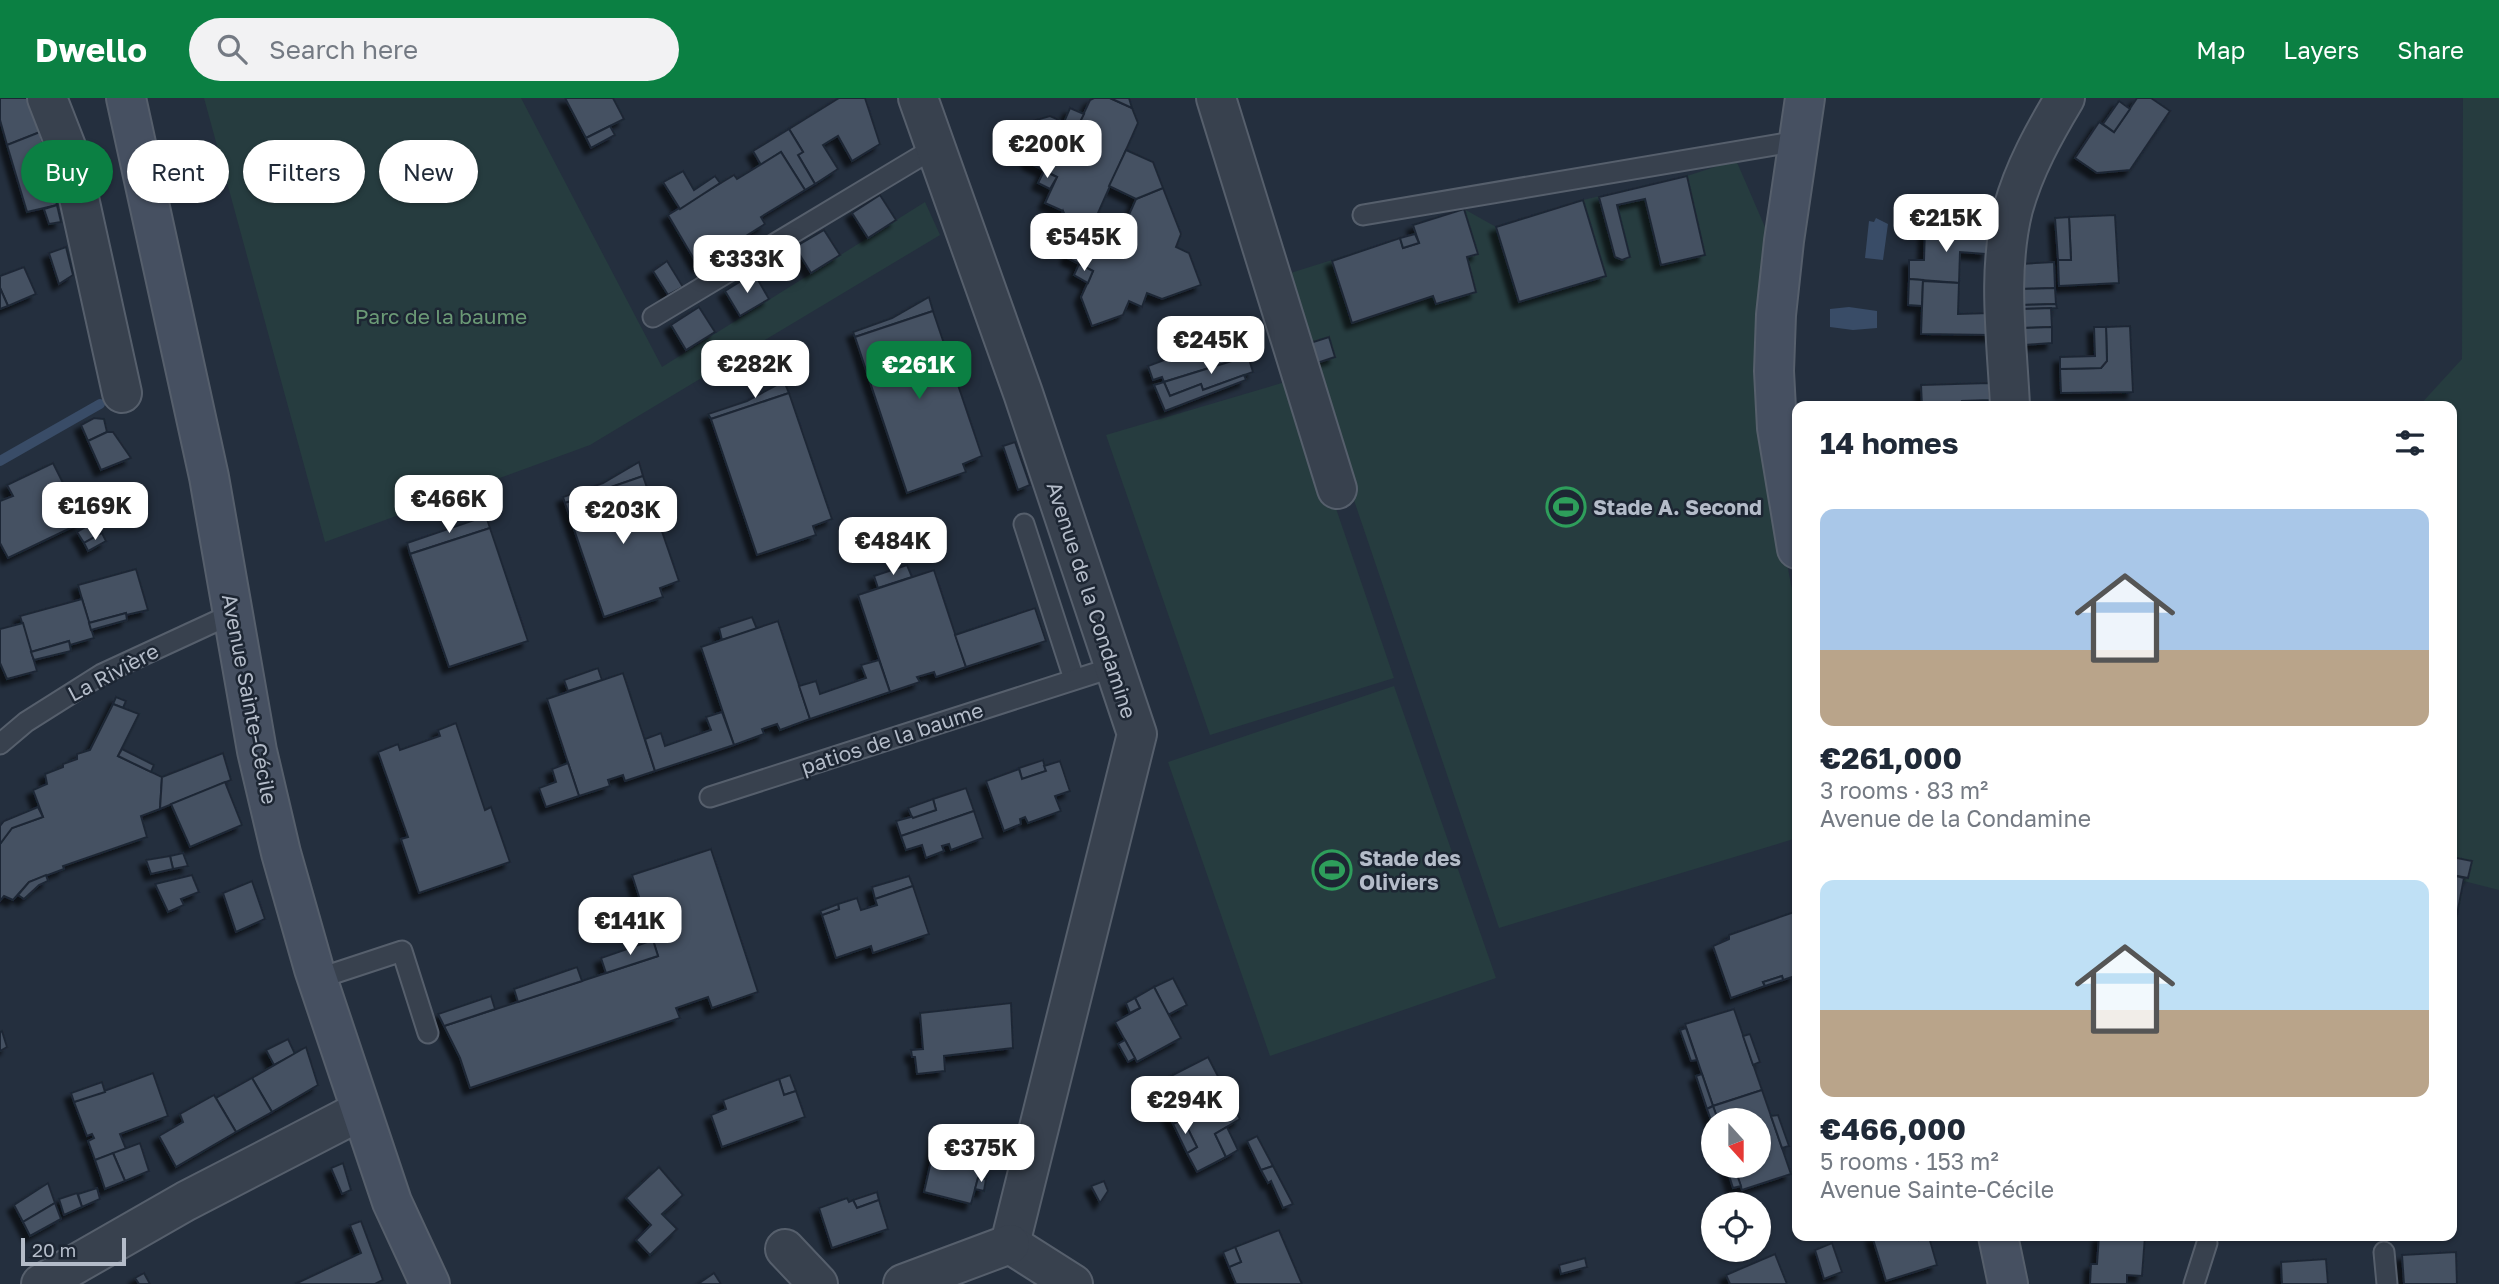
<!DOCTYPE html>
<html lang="en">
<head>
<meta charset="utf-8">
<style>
  body { margin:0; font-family:"Golos Text",sans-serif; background:#f2f2f3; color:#1f2937; height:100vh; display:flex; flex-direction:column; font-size:26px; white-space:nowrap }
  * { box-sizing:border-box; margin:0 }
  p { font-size:23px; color:#747a83 }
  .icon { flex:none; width:38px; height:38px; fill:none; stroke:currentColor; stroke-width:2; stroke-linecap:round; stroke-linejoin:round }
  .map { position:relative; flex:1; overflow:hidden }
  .sheet { position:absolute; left:1792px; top:303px; width:665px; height:840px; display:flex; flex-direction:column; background:#fff; border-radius:14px; box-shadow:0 2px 5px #0004 }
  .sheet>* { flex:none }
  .banner { position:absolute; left:21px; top:42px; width:665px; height:63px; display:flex; gap:14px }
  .needle { width:46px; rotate:159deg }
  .fabs { position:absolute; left:1701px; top:1010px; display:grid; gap:14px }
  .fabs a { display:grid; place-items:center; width:70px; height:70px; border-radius:50%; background:#fff; box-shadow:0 2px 5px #0004; font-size:35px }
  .scale { position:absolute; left:21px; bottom:18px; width:105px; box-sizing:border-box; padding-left:7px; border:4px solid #b4bcc9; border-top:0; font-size:19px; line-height:24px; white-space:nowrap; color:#b4bcc9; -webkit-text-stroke:5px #1d2633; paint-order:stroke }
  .price { position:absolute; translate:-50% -60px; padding:0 16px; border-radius:14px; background:#fff; color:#222; font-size:23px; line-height:46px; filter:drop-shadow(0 2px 4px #0008) }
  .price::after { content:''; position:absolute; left:50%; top:42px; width:21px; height:16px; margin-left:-10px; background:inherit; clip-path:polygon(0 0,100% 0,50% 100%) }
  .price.active { background:#0b8043; color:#fff }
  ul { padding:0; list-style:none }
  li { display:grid; align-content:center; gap:14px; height:371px; padding:0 28px }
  li span { display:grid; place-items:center; height:217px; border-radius:14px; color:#555 }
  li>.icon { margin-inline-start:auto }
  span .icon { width:126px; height:126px; fill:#fffc; stroke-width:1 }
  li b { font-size:30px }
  h2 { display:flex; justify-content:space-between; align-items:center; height:84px; padding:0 28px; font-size:30px }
  .pill { padding:0 24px; border-radius:32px; background:#fff; box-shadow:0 2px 5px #0004; font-size:24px; line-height:63px }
  .pill.active { background:#0b8043; color:#fff }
  header { display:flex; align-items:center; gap:42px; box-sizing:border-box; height:98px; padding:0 35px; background:#0b8043; color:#fff }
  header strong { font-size:33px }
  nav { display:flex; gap:38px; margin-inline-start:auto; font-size:24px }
  .search { width:490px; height:63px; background:#f2f2f3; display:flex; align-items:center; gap:18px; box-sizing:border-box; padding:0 24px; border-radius:38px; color:#747a83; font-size:26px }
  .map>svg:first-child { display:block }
</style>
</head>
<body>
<header>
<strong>Dwello</strong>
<div class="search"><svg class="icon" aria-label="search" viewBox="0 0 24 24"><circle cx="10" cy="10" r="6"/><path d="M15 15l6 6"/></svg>Search here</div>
<nav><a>Map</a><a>Layers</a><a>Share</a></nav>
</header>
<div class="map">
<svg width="2499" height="1186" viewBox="0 0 2499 1186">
  <defs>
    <filter id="shadow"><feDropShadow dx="-6" dy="6" stdDeviation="2" flood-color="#0009"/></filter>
  </defs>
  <rect width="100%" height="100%" fill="#242f3e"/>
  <g fill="#263c3f">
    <polygon points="204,0 521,0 662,269 925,104 940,137 590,347 325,444"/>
    <polygon points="2463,0 2499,0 2499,792 2452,780 2452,308 2419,308 2462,261"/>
    <polygon points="1736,62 1771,143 1756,298 1797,519 1797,740 1499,830 1318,296 1281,178 1415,136 1413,127 1464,111 1496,129 1583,102 1687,78"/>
    <polygon points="1292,282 1394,580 1210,637 1106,337"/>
    <polygon points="1394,588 1496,880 1270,958 1168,664"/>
  </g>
  <g fill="#394c67">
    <polygon points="1876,120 1888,126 1883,162 1865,160 1869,123 1874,124"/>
    <polygon points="1849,209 1877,213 1877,230 1853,232 1830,229 1830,211"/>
  </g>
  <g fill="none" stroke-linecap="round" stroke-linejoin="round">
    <polyline stroke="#394c67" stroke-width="10" points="0,363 100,306"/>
  </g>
  <g fill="#455162" stroke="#1f2835" stroke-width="2" filter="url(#shadow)">
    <polygon points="0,0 29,0 40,34 7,47 0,22"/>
    <polygon points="565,0 613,0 624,21 586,40"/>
    <polygon points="839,0 865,0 880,46 852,63 838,38 823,47 838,71 815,86 798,57 803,54 789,31"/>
    <polygon points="1094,0 1110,0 1132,10 1138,25 1098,115 1124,128 1136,101 1163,90 1181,136 1176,149 1189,155 1201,187 1162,201 1147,195 1142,209 1129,203 1123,217 1092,228 1081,199 1093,173 1067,160 1073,141 1063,113 1045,105 1057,79 1029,65 1024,52 1036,22 1050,18 1077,30 1090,2"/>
    <polygon points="1110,0 1129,0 1132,10"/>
    <polygon points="2137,0 2151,0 2170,13 2130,72 2097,75 2075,60 2099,24 2114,34"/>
    <polygon points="2119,3 2130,11 2114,34 2103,26"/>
    <polygon points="1070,10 1084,16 1077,30 1064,24"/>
    <polygon points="1036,22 1024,52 1016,30"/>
    <polygon points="610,28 615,37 591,50 586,40"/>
    <polygon points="789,31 803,54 798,57 815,86 805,92 781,54 761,67 753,53"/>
    <polygon points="40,34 57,107 27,114 7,47"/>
    <polygon points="1126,52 1153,64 1163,90 1136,101 1109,88"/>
    <polygon points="781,54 805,92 761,119 765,126 698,168 668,117 734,77 737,81"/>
    <polygon points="683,73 694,92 715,78 720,85 680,111 663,84"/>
    <polygon points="1044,73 1057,79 1050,91 1038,85"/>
    <polygon points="1687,78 1705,157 1661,167 1645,101 1617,107 1630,159 1622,162 1615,159 1599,99"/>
    <polygon points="880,97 896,122 868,140 852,115"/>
    <polygon points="1583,102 1606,178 1519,204 1496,129"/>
    <polygon points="57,107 61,124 49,126 44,111"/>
    <polygon points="1464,111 1478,156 1467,159 1476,194 1436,206 1433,198 1352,225 1332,163 1400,140 1403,150 1419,145 1413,127"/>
    <polygon points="1063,113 1073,141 1055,133"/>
    <polygon points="2115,117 2119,185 2059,188 2058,162 2071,162 2069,119"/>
    <polygon points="2069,119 2071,162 2058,162 2055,120"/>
    <polygon points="1925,131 1961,132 1960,134 1991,135 1986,156 1960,154 1959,185 1909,181 1909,162 1924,162"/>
    <polygon points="824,132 840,157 811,175 795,149"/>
    <polygon points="1415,136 1419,145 1403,150 1400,140"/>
    <polygon points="66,149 73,177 59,186 49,155"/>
    <polygon points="667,163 683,189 668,197 653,173"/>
    <polygon points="2054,164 2055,190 2021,191 2020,166"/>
    <polygon points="1079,166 1093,173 1088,185 1074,177"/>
    <polygon points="24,169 36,196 8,208 0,190 0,178"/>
    <polygon points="754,175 769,201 740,218 725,193"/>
    <polygon points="1909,181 1923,182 1922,208 1908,207"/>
    <polygon points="1923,183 1959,185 1958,216 1990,215 1992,237 1921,236"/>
    <polygon points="0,190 8,208 0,211"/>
    <polygon points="2055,190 2056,206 2022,207 2021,191"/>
    <polygon points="929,199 933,213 855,239 853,234 892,220"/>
    <polygon points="2056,206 2057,210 2022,211 2022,207"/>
    <polygon points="699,209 715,234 686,252 671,227"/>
    <polygon points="2051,210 2052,229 2023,230 2022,211"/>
    <polygon points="933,213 982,358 963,366 966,374 907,395 855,239"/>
    <polygon points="2130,228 2133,294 2061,295 2060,271 2101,270 2107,263 2106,229"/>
    <polygon points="2052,229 2052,245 2024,247 2023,230"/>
    <polygon points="2094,229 2106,229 2107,263 2101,270 2060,271 2060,259 2095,258"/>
    <polygon points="1239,234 1248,258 1164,284 1162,279 1153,282 1148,268"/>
    <polygon points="1329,239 1335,259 1317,265 1310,245"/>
    <polygon points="1248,258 1253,274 1203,292 1201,286 1170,298 1164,284"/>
    <polygon points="1244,277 1246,282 1165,313 1154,287 1164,284 1170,298 1201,286 1203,292"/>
    <polygon points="784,283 789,295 711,321 708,316 747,303"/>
    <polygon points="1989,285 1990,302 1962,303 1962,308 1922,308 1921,287"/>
    <polygon points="789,295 832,421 813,428 816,437 757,457 711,321"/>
    <polygon points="94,320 104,321 107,334 88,343 81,327"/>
    <polygon points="107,334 113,334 131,360 101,372 88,343"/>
    <polygon points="1015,344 1030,387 1018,392 1003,348"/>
    <polygon points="639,364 643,378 565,405 563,399 603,385"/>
    <polygon points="53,365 74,407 96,396 104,410 79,422 81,425 8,460 0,445 0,403 13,398 7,387"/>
    <polygon points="643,378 679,483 660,490 663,499 604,519 565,405"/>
    <polygon points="486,418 490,430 410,456 407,445"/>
    <polygon points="96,423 102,435 84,445 77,434"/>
    <polygon points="490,430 528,543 449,569 410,456"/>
    <polygon points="102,435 106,443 88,453 84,445"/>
    <polygon points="907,467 912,479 878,490 874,478"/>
    <polygon points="136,471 148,512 126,517 126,515 89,525 78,487"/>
    <polygon points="934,472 966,569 936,579 934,574 917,579 920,584 890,594 858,497"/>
    <polygon points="82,501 94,540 70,547 69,543 31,554 20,518"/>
    <polygon points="1035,510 1046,543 966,569 955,537"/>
    <polygon points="126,515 127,522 91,532 89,525"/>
    <polygon points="752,519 757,531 722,542 719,530"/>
    <polygon points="778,523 810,621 780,632 777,626 762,631 764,636 734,647 701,549"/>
    <polygon points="23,525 37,573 7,581 0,565 0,531"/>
    <polygon points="69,543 71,553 34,562 31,554"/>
    <polygon points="879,562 890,594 810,621 799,588 816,583 820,596 866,580 861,567"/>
    <polygon points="598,570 602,582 568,593 564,582"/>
    <polygon points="623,575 655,673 625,683 623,677 608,682 610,688 579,698 547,601"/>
    <polygon points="116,599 126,603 123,610 113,606"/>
    <polygon points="113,606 139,616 118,658 162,679 160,711 141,718 147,739 63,768 64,771 29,784 13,802 4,798 0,803 0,746 12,730 43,719 33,692 47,686 45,676 63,669 63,666 77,661 77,656 90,652"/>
    <polygon points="722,614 734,647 655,673 645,641 661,635 665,648 711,632 706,619"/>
    <polygon points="456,625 485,712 491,709 510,764 419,795 401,741 408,739 378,654 398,646 400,652 440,638 438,632"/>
    <polygon points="122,651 154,667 151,674 118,658"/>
    <polygon points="223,655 231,682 160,711 162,679"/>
    <polygon points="1043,662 1046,673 1022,681 1019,670"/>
    <polygon points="1060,663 1070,693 1055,698 1061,713 1028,725 1025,719 1020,721 1021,726 1004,733 986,683 1019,671 1022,681 1046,673 1044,668"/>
    <polygon points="568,665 579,698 546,709 539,690 556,684 552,671"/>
    <polygon points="225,684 242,727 190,749 171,706"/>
    <polygon points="966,690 974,713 901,738 896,723 936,712 933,701"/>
    <polygon points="933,701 936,712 913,720 911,717 908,710"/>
    <polygon points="38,709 43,719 12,730 0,746 0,728 4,723"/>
    <polygon points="974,713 983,740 951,752 949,746 942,748 944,753 926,760 922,747 906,752 901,738"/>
    <polygon points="711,751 758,894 712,910 708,899 676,910 680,920 470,990 460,960 444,928 658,858 632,777"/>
    <polygon points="183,755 188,768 173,771 170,758"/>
    <polygon points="170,758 173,771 151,776 146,762"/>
    <polygon points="2452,759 2472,763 2468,780 2452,777"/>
    <polygon points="46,777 48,783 39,787 24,801 18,797 29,784"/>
    <polygon points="192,777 199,794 181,801 184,807 168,814 155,786"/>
    <polygon points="2452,777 2464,780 2452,843"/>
    <polygon points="909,778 913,788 875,801 872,789"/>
    <polygon points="252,783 265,821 236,834 223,795"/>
    <polygon points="913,788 929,836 873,855 871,848 836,860 822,817 839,811 838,806 857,800 861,812 877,807 875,801"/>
    <polygon points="838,806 839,811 822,817 820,813"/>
    <polygon points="1797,813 1797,872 1794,873 1795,878 1783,882 1782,878 1763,884 1765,888 1731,900 1713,848 1729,841 1729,837"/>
    <polygon points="653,842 658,858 606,875 601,860"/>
    <polygon points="577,869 582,883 518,904 514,891"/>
    <polygon points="1782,878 1783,882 1765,888 1763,884"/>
    <polygon points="1173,880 1187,907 1168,917 1154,889"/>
    <polygon points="1154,889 1181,940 1137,964 1115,924 1140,910 1135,900"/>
    <polygon points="491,898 495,911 444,928 438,916"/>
    <polygon points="1135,900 1140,910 1130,915 1126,905"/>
    <polygon points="1011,905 1013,950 944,958 945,973 917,976 915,959 912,959 911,952 923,951 920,915"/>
    <polygon points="1734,911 1762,992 1713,1008 1685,926"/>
    <polygon points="1686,930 1697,962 1691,963 1680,932"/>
    <polygon points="2,933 7,949 0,953 0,934"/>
    <polygon points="1750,936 1760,964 1753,967 1743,938"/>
    <polygon points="288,941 295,956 274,967 266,952"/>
    <polygon points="1125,942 1135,960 1128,964 1118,946"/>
    <polygon points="306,949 318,987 272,1014 252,980"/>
    <polygon points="1208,959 1240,1021 1215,1036 1226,1059 1197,1074 1187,1055 1197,1049 1183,1021 1173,1026 1163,1007 1173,1002 1163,982"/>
    <polygon points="153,975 168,1018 120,1036 126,1051 95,1062 88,1043 94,1040 92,1036 87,1038 74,1004"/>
    <polygon points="1702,976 1713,1008 1707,1011 1696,978"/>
    <polygon points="790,977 796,993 784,997 779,981"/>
    <polygon points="252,980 272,1014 236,1034 216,1000"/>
    <polygon points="779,981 784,997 796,993 805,1019 722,1049 711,1017 726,1011 723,1002"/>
    <polygon points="102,984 105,994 74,1004 71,995"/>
    <polygon points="1762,992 1791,1076 1742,1092 1734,1068 1759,1068 1759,1022 1718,1022 1713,1008"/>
    <polygon points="214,997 236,1034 176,1069 159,1038 183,1024 180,1016"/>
    <polygon points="1713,1008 1718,1022 1713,1022 1713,1028 1707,1011"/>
    <polygon points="1778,1017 1789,1048 1782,1050 1771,1018"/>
    <polygon points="1183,1021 1197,1049 1187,1055 1173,1026"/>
    <polygon points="1227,1029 1238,1052 1226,1059 1215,1036"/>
    <polygon points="937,1035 951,1038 949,1042 964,1047 962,1057 934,1050"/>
    <polygon points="1257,1038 1273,1068 1261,1072 1247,1043"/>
    <polygon points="965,1043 993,1049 986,1081 978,1080 971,1106 924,1094 934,1050 962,1057"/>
    <polygon points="140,1045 149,1073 125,1083 113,1055"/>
    <polygon points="113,1055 125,1083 105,1091 95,1062"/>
    <polygon points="343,1065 351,1092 342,1096 331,1070"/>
    <polygon points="1273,1068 1293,1106 1283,1110 1271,1083 1268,1085 1261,1072"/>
    <polygon points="1726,1068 1734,1068 1741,1088 1733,1090"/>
    <polygon points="659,1069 683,1097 662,1116 677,1131 650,1157 636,1142 651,1127 626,1100"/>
    <polygon points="978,1080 986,1081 984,1093 975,1091"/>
    <polygon points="1104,1083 1108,1093 1100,1105 1091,1088"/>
    <polygon points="48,1085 55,1105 23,1124 14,1107"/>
    <polygon points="97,1090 100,1101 82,1109 78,1096"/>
    <polygon points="877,1094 879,1102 857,1110 853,1102"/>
    <polygon points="77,1095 82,1109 64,1117 59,1101"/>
    <polygon points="847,1100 849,1104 853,1102 857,1110 879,1102 888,1131 832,1150 819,1110"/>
    <polygon points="55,1105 61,1121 30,1138 23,1124"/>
    <polygon points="361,1123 383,1182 375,1186 295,1186 361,1155 350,1127"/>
    <polygon points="1279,1132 1302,1186 1236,1186 1229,1169 1241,1164 1235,1149"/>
    <polygon points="1872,1138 1918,1138 1919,1142 1929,1139 1937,1167 1886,1183"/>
    <polygon points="2099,1138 2145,1138 2142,1178 2127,1177 2127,1186 2090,1186 2091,1166 2097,1166"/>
    <polygon points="1832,1145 1842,1174 1824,1181 1815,1152"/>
    <polygon points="1235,1149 1241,1164 1229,1169 1223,1154"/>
    <polygon points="2456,1154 2457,1186 2404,1186 2402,1157"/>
    <polygon points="1775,1156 1787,1186 1730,1186 1726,1177"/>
    <polygon points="1585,1160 1587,1169 1561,1176 1559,1167"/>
    <polygon points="2326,1161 2328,1186 2282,1186 2281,1164"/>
    <polygon points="144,1175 150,1186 139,1186 135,1180"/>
    <polygon points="714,1175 721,1186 698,1186"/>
  </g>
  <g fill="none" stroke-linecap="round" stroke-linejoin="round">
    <g stroke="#565f6c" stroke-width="23">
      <g id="lane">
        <polyline points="1363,117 1798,43"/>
        <polyline points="653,219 936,49"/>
        <polyline points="1024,426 1074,581"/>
        <polyline points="0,646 26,624 102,576 234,515"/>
        <polyline points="710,699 1114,569"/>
        <polyline points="317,881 402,853 428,935"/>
        <polyline points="2384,1154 2387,1186"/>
        <polyline points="2194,1186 2207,1145"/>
      </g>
    </g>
    <g stroke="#565f6c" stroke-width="42">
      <g id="street">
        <polyline points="47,0 70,59 122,295"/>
        <polyline points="918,0 1023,295 1137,636 1010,1146"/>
        <polyline points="1216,0 1337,391"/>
        <path d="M2010,308C2007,243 1997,175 2013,111C2024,71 2044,35 2065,0"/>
        <polyline points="1010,1146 1073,1186"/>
        <polyline points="785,1151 818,1186"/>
        <polyline points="41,1186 186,1103 360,1013"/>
        <polyline points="903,1186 1010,1146"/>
      </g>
    </g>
    <g stroke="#565f6c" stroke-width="42">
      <g id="secondary">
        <polyline points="126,0 209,379 257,653 281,755 314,871 392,1104 430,1186"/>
        <polyline points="1797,451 1777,330 1774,273 1776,217 1784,143 1805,0"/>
        <polyline points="1998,1138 2008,1186"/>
      </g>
    </g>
    <use href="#lane" stroke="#38414e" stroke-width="19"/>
    <use href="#street" stroke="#38414e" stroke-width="38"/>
    <use href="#secondary" stroke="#465061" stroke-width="38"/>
  </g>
  <defs>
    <g id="stadium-ring" transform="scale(2.0125)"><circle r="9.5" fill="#1d2633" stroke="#2e9e5b" stroke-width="1.5"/><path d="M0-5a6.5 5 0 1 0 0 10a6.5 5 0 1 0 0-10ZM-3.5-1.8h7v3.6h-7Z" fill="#2e9e5b"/></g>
  </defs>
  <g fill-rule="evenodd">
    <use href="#stadium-ring" x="1566" y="409"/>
    <use href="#stadium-ring" x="1332" y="772"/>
  </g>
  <g text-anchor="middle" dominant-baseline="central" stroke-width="5" stroke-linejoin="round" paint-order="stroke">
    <g font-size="21" fill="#6b9a76" stroke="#1d2633">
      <text x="441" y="218">Parc de la baume</text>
    </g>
    <g font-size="21" font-weight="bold" fill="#b4bcc9" stroke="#1d2633" text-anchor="start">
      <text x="1593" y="409">Stade A. Second</text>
      <text x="1359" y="760">Stade des<tspan x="1359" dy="24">Oliviers</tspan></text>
    </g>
    <g font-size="21" fill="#b4bcc9" stroke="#1d2633">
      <text transform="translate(1092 502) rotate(72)">Avenue de la Condamine</text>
      <text transform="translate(113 574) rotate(-28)">La Rivière</text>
      <text transform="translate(250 601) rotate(79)">Avenue Sainte-Cécile</text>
      <text transform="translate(892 640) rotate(-18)">patios de la baume</text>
    </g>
  </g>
</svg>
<div class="fabs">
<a><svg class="needle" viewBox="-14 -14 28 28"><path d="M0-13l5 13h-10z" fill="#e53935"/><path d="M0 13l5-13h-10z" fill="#747a83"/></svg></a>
<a><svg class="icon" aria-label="locate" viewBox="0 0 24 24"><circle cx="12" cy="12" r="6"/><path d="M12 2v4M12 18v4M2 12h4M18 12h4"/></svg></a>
</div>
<div class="scale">20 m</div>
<b class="price" style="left:1047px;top:82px">€200K</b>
<b class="price" style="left:1946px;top:156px">€215K</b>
<b class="price" style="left:1084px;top:175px">€545K</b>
<b class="price" style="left:747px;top:197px">€333K</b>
<b class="price" style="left:1211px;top:278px">€245K</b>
<b class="price" style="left:755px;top:302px">€282K</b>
<b class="price active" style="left:919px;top:303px">€261K</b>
<b class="price" style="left:449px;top:437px">€466K</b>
<b class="price" style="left:95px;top:444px">€169K</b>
<b class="price" style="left:623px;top:448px">€203K</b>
<b class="price" style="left:893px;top:479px">€484K</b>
<b class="price" style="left:630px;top:859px">€141K</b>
<b class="price" style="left:1185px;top:1038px">€294K</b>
<b class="price" style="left:981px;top:1086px">€375K</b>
<div class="banner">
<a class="pill active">Buy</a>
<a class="pill">Rent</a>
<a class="pill">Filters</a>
<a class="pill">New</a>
</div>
<section class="sheet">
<h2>14 homes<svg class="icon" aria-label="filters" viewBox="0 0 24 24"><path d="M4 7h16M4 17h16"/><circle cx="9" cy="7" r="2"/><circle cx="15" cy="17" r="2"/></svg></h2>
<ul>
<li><span style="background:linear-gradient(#a9c7e8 65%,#b9a48a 0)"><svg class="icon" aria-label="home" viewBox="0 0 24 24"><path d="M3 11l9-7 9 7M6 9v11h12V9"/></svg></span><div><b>€261,000</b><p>3 rooms · 83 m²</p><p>Avenue de la Condamine</p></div></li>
<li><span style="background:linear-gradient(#bfe0f5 60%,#b9a48a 0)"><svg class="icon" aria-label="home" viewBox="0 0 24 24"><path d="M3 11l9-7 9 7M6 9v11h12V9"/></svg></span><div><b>€466,000</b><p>5 rooms · 153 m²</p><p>Avenue Sainte-Cécile</p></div></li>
</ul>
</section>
</div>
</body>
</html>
